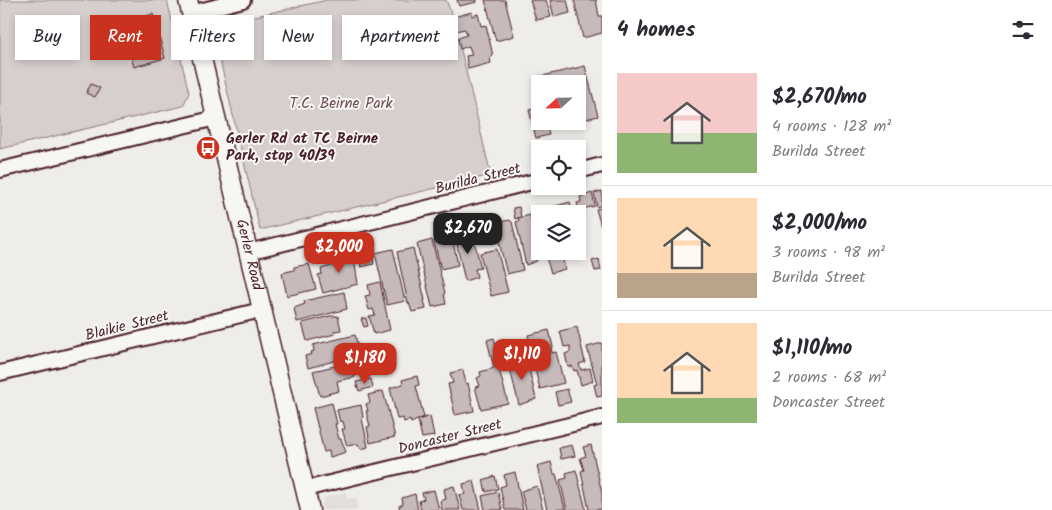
<!DOCTYPE html>
<html lang="en">
<head>
<meta charset="utf-8">
<style>
  body { margin:0; font-family:Kalam,sans-serif; background:#f7f7f7; color:#2b2b33; height:100vh; display:flex; flex-direction:column; font-size:19px; white-space:nowrap }
  * { box-sizing:border-box; margin:0 }
  p { font-size:16px; color:#7c7c81 }
  .icon { flex:none; width:28px; height:28px; fill:none; stroke:currentColor; stroke-width:2; stroke-linecap:round; stroke-linejoin:round }
  .map { position:relative; flex:1; overflow:hidden }
  .drawer { display:flex; flex-direction:column; background:#fff; width:450px }
  .drawer>* { flex:none }
  .top-card { position:absolute; left:15px; top:15px; width:475px; height:45px; display:flex; gap:10px }
  .needle { width:32px; rotate:248deg }
  .fabs { position:absolute; left:531px; top:75px; display:grid; gap:10px }
  .fabs a { display:grid; place-items:center; width:55px; height:55px; border-radius:0px; background:#fff; box-shadow:0 2px 8px #0003; font-size:25px }
  .price { position:absolute; translate:-50% -42px; padding:0 11px; border-radius:10px; background:#c8321e; color:#fff; font-size:16px; line-height:32px; filter:drop-shadow(0 1px 2px #0008) }
  .price::after { content:''; position:absolute; left:50%; top:30px; width:15px; height:11px; margin-left:-8px; background:inherit; clip-path:polygon(0 0,100% 0,50% 100%) }
  .price.active { background:#222; color:#fff }
  ul { padding:0; list-style:none }
  li { display:flex; align-items:center; gap:15px; height:125px; padding:0 15px }
  li+li { border-top:1px solid #e1e1e2 }
  li span { display:grid; place-items:center; flex:none; width:140px; height:100px; border-radius:0px; color:#555 }
  li>.icon { margin-inline-start:auto }
  span .icon { width:60px; height:60px; fill:#fffc; stroke-width:1 }
  li b { font-size:21px }
  h2 { display:flex; justify-content:space-between; align-items:center; height:60px; padding:0 15px; font-size:21px }
  .chip { padding:0 18px; border-radius:0px; background:#fff; box-shadow:0 2px 8px #0003; font-size:18px; line-height:45px }
  .chip.active { background:#c8321e; color:#fff }
  main { display:flex; flex:1; min-height:0 }
  .map>svg:first-child { display:block }
</style>
</head>
<body>
<main>
<div class="map">
<svg width="602" height="510" viewBox="0 0 602 510">
  <rect width="100%" height="100%" fill="#efedea"/>
  <filter id="ink" filterUnits="userSpaceOnUse"><feTurbulence type="fractalNoise" baseFrequency=".02" numOctaves="2"/><feDisplacementMap in="SourceGraphic" scale="10" xChannelSelector="R" yChannelSelector="G"/><feConvolveMatrix kernelMatrix="1 2 1 2 8 2 1 2 1" color-interpolation-filters="sRGB"/></filter>
  <g filter="url(#ink)">
    <polygon fill="#e3dedc" points="346,492 347,499 356,497 358,508 352,510 323,510 322,503 326,497"/>
    <g fill="#d7cfce" stroke="#90777c">
      <polygon points="0,0 167,0 189,93 183,106 0,149"/>
      <polygon points="327,0 446,0 453,17 491,175 260,230 212,26"/>
    </g>
    <g fill="#c6babb" stroke="#4a1f2b">
      <polygon points="457,0 477,0 477,2 459,6"/>
      <polygon points="485,0 505,0 514,36 496,41"/>
      <polygon points="530,0 546,0 551,17 536,20"/>
      <polygon points="550,0 567,0 570,13 554,17"/>
      <polygon points="574,0 596,0 599,16 602,16 602,33 583,38"/>
      <polygon points="472,12 472,16 478,14 481,26 486,25 493,56 490,58 491,63 468,69 466,56 472,55 469,46 460,49 458,38 467,35 465,29 456,31 453,17"/>
      <polygon points="153,14 165,58 134,67 122,23"/>
      <polygon points="585,66 598,116 578,121 578,84 540,84 540,104 534,78"/>
      <polygon points="91,84 100,88 95,97 86,93"/>
      <polygon points="540,107 540,121 555,121 556,125 547,127 549,135 536,138 529,110"/>
      <polygon points="602,191 602,205 597,207 594,193"/>
      <polygon points="592,193 595,206 579,210 577,203 581,202 580,197"/>
      <polygon points="570,202 573,214 554,214 552,207"/>
      <polygon points="519,207 521,217 515,219 513,208"/>
      <polygon points="602,208 602,226 601,227 596,209"/>
      <polygon points="545,209 547,214 540,214 540,236 534,211"/>
      <polygon points="530,215 539,252 535,253 537,261 526,265 516,222 519,221 518,218"/>
      <polygon points="510,220 512,222 523,270 507,274 496,230 500,228 500,222"/>
      <polygon points="578,224 585,254 579,259 568,259 566,251 578,251"/>
      <polygon points="472,232 481,268 475,269 477,277 465,281 455,236"/>
      <polygon points="452,237 458,265 441,269 434,241"/>
      <polygon points="432,240 445,293 444,294 446,304 432,307 417,244"/>
      <polygon points="371,247 374,264 361,267 358,251"/>
      <polygon points="413,248 425,300 424,300 426,309 412,312 409,303 408,303 397,252"/>
      <polygon points="393,249 405,301 387,305 375,253"/>
      <polygon points="497,249 508,292 491,296 480,253"/>
      <polygon points="544,251 561,251 565,269 551,273"/>
      <polygon points="353,252 358,284 323,293 318,275 322,274 321,269 337,264 336,257"/>
      <polygon points="599,259 601,270 595,271 592,261"/>
      <polygon points="309,264 316,289 287,296 282,273 294,270 294,267"/>
      <polygon points="380,282 390,330 374,334 369,316 375,315 373,309 369,310 365,296 370,295 368,285"/>
      <polygon points="344,292 347,309 297,322 294,308 305,304 304,301"/>
      <polygon points="330,316 338,316 341,330 334,331 335,334 307,341 302,323"/>
      <polygon points="366,318 368,326 364,327 361,319"/>
      <polygon points="577,327 585,362 579,364 581,370 590,368 593,381 581,385 577,370 574,371 572,366 568,367 565,354 570,352 570,346 564,347 560,331"/>
      <polygon points="549,330 553,347 551,348 552,353 556,352 564,383 540,389 532,358 540,356 538,350 532,351 528,335"/>
      <polygon points="355,335 360,354 308,368 305,356 312,354 311,352 314,351 313,345"/>
      <polygon points="494,338 501,364 498,365 508,403 481,409 475,387 480,386 477,378 481,376 480,372 494,368 487,340"/>
      <polygon points="602,343 602,396 597,397 594,385 597,384 587,347"/>
      <polygon points="524,357 525,361 527,360 536,399 519,405 509,365 514,363 513,359"/>
      <polygon points="352,362 355,377 337,381 339,391 320,396 313,371"/>
      <polygon points="463,370 466,384 468,383 474,411 455,415 448,384 453,383 450,373"/>
      <polygon points="417,376 419,385 416,386 424,417 411,423 410,420 404,422 403,418 397,419 390,388 403,384 402,380"/>
      <polygon points="371,379 373,387 359,391 356,382"/>
      <polygon points="567,389 571,402 558,405 555,392"/>
      <polygon points="383,391 395,437 370,443 367,427 370,426 366,411 368,411 366,404 370,403 368,395"/>
      <polygon points="332,403 337,424 335,424 339,439 341,439 346,452 330,457 329,451 324,452 313,408"/>
      <polygon points="361,405 363,417 362,418 368,447 361,449 358,444 347,446 342,429 345,429 343,421 340,422 337,410"/>
      <polygon points="430,416 434,436 422,438 418,420"/>
      <polygon points="572,445 575,456 561,459 559,448"/>
      <polygon points="591,445 602,493 602,509 596,510 589,510 581,471 584,470 580,458 586,456 583,447"/>
      <polygon points="551,462 554,474 556,474 565,509 547,510 537,466"/>
      <polygon points="576,470 586,510 567,510 560,480 567,478 566,473"/>
      <polygon points="515,472 523,510 505,510 500,487 506,485 504,475"/>
      <polygon points="495,476 498,489 486,492 483,480"/>
      <polygon points="474,481 481,510 463,510 459,495 465,494 463,484"/>
      <polygon points="454,486 460,510 442,510 440,501 446,499 444,489"/>
      <polygon points="537,486 543,510 526,510 521,491"/>
      <polygon points="434,490 439,510 421,510 419,501 424,499 422,493"/>
      <polygon points="498,492 502,510 485,510 482,496"/>
      <polygon points="415,494 418,510 400,510 399,506 403,504 402,498"/>
    </g>
    <g fill="none" stroke-linecap="round" stroke-linejoin="round">
      <g stroke="#4a1f2b" stroke-width="18">
        <g id="minor">
          <polyline points="191,13 243,0"/>
          <polyline points="0,170 216,118"/>
          <polyline points="578,171 602,165"/>
          <polyline points="248,252 540,180"/>
          <polyline points="0,373 261,310"/>
          <polyline points="305,489 602,417"/>
        </g>
      </g>
      <g stroke="#4a1f2b" stroke-width="21">
        <g id="tertiary">
          <path id="s1" d="M188,0L310,510"/>
        </g>
      </g>
      <use href="#minor" stroke="#f6f6f2" stroke-width="14"/>
      <use href="#tertiary" stroke="#f6f6f2" stroke-width="18"/>
    </g>
  </g>
  <defs>
    <g id="bus-disc" transform="scale(1.25)"><circle r="9.5" fill="#c8321e" stroke="#f6f6f2"/><path d="M-5-6H5V4H4V6H2V4H-2V6H-4V4H-5ZM-3.5-4V0h7V-4ZM-3.5 1.2v1.5H-2V1.2ZM2 1.2v1.5H3.5V1.2Z" fill="#fff"/></g>
  </defs>
  <g fill-rule="evenodd">
    <use href="#bus-disc" x="208" y="148"/>
  </g>
  <g text-anchor="middle" dominant-baseline="central" stroke-width="4" stroke-linejoin="round" paint-order="stroke">
    <g font-size="15" fill="#6d4b54" stroke="#f6f6f2">
      <text x="341" y="104">T.C. Beirne Park</text>
    </g>
    <g font-size="15" font-weight="bold" fill="#4a1f2b" stroke="#f6f6f2" text-anchor="start">
      <text x="226" y="139">Gerler Rd at TC Beirne<tspan x="226" dy="17">Park, stop 40/39</tspan></text>
    </g>
    <g font-size="15" fill="#4a1f2b" stroke="#f6f6f2">
      <text transform="translate(478 179) rotate(-14)">Burilda Street</text>
      <text stroke="none"><textPath href="#s1" startOffset="262">Gerler Road</textPath></text>
      <text transform="translate(127 326) rotate(-14)">Blaikie Street</text>
      <text transform="translate(450 437) rotate(-14)">Doncaster Street</text>
    </g>
  </g>
</svg>
<div class="fabs">
<a><svg class="needle" viewBox="-14 -14 28 28"><path d="M0-13l5 13h-10z" fill="#e53935"/><path d="M0 13l5-13h-10z" fill="#7c7c81"/></svg></a>
<a><svg class="icon" aria-label="locate" viewBox="0 0 24 24"><circle cx="12" cy="12" r="6"/><path d="M12 2v4M12 18v4M2 12h4M18 12h4"/></svg></a>
<a><svg class="icon" aria-label="layers" viewBox="0 0 24 24"><path d="M12 4l9 5-9 5-9-5zM3 14l9 5 9-5"/></svg></a>
</div>
<b class="price active" style="left:468px;top:255px">$2,670</b>
<b class="price" style="left:339px;top:274px">$2,000</b>
<b class="price" style="left:522px;top:381px">$1,110</b>
<b class="price" style="left:365px;top:385px">$1,180</b>
<div class="top-card">
<a class="chip">Buy</a>
<a class="chip active">Rent</a>
<a class="chip">Filters</a>
<a class="chip">New</a>
<a class="chip">Apartment</a>
</div>
</div>
<section class="drawer">
<h2>4 homes<svg class="icon" aria-label="filters" viewBox="0 0 24 24"><path d="M4 7h16M4 17h16"/><circle cx="9" cy="7" r="2"/><circle cx="15" cy="17" r="2"/></svg></h2>
<ul>
<li><span style="background:linear-gradient(#f6c9c9 60%,#8fb573 0)"><svg class="icon" aria-label="home" viewBox="0 0 24 24"><path d="M3 11l9-7 9 7M6 9v11h12V9"/></svg></span><div><b>$2,670/mo</b><p>4 rooms · 128 m²</p><p>Burilda Street</p></div></li>
<li><span style="background:linear-gradient(#ffd9b3 75%,#b9a48a 0)"><svg class="icon" aria-label="home" viewBox="0 0 24 24"><path d="M3 11l9-7 9 7M6 9v11h12V9"/></svg></span><div><b>$2,000/mo</b><p>3 rooms · 98 m²</p><p>Burilda Street</p></div></li>
<li><span style="background:linear-gradient(#ffd9b3 75%,#8fb573 0)"><svg class="icon" aria-label="home" viewBox="0 0 24 24"><path d="M3 11l9-7 9 7M6 9v11h12V9"/></svg></span><div><b>$1,110/mo</b><p>2 rooms · 68 m²</p><p>Doncaster Street</p></div></li>
</ul>
</section>
</main>
</body>
</html>
